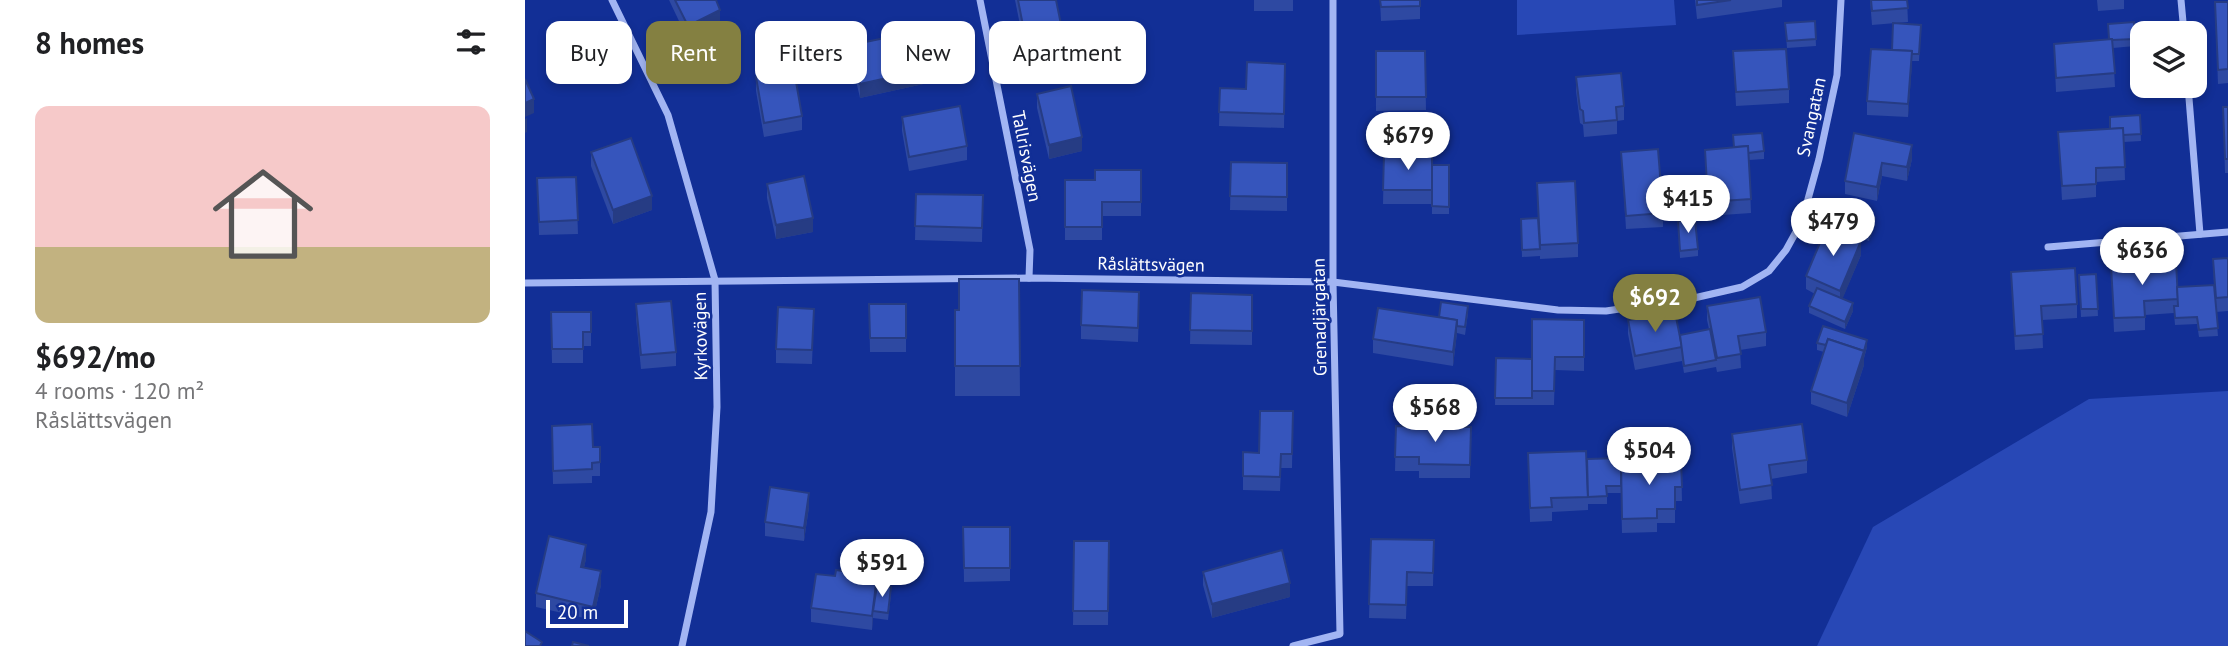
<!DOCTYPE html>
<html lang="en">
<head>
<meta charset="utf-8">
<style>
  body { margin:0; font-family:"PT Sans",sans-serif; background:#f6f6f6; color:#202124; height:100vh; display:flex; flex-direction:column; font-size:26px; white-space:nowrap }
  * { box-sizing:border-box; margin:0 }
  p { font-size:23px; color:#757577 }
  .icon { flex:none; width:38px; height:38px; fill:none; stroke:currentColor; stroke-width:2; stroke-linecap:round; stroke-linejoin:round }
  .map { position:relative; flex:1; overflow:hidden }
  .sheet { display:flex; flex-direction:column; background:#fff; width:525px }
  .sheet>* { flex:none }
  .top-card { position:absolute; left:21px; top:21px; width:665px; height:63px; display:flex; gap:14px }
  .controls { position:absolute; left:1605px; top:21px; display:grid; gap:14px }
  .controls a { display:grid; place-items:center; width:77px; height:77px; border-radius:14px; background:#fff; box-shadow:0 4px 10px #0003; font-size:35px }
  .scale { position:absolute; left:21px; bottom:18px; width:82px; box-sizing:border-box; padding-left:7px; border:4px solid #fff; border-top:0; font-size:19px; line-height:24px; white-space:nowrap; color:#fff; -webkit-text-stroke:5px #122f96; paint-order:stroke }
  .price { position:absolute; translate:-50% -60px; padding:0 16px; border-radius:24px; background:#fff; color:#222; font-size:23px; line-height:46px; filter:drop-shadow(0 2px 4px #0008) }
  .price::after { content:''; position:absolute; left:50%; top:42px; width:21px; height:16px; margin-left:-10px; background:inherit; clip-path:polygon(0 0,100% 0,50% 100%) }
  .price.on { background:#848041; color:#fff }
  ul { padding:0; list-style:none }
  li { display:grid; align-content:center; gap:14px; height:371px; padding:0 35px }
  li+li { border-top:2px solid #e0e0e0 }
  li span { display:grid; place-items:center; height:217px; border-radius:14px; color:#555 }
  li>.icon { margin-inline-start:auto }
  span .icon { width:126px; height:126px; fill:#fffc; stroke-width:1 }
  li b { font-size:30px }
  h2 { display:flex; justify-content:space-between; align-items:center; height:84px; padding:0 35px; font-size:30px }
  .tag { padding:0 24px; border-radius:14px; background:#fff; box-shadow:0 4px 10px #0003; font-size:24px; line-height:63px }
  .tag.on { background:#848041; color:#fff }
  main { display:flex; flex:1; min-height:0 }
  .map>svg:first-child { display:block }
</style>
</head>
<body>
<main>
<section class="sheet">
<h2>8 homes<svg class="icon" aria-label="filters" viewBox="0 0 24 24"><path d="M4 7h16M4 17h16"/><circle cx="9" cy="7" r="2"/><circle cx="15" cy="17" r="2"/></svg></h2>
<ul>
<li><span style="background:linear-gradient(#f6c9c9 65%,#c2b280 0)"><svg class="icon" aria-label="home" viewBox="0 0 24 24"><path d="M3 11l9-7 9 7M6 9v11h12V9"/></svg></span><div><b>$692/mo</b><p>4 rooms · 120 m²</p><p>Råslättsvägen</p></div></li>
</ul>
</section>
<div class="map">
<svg width="1703" height="646" viewBox="0 0 1703 646">
  <rect width="100%" height="100%" fill="#122f96"/>
  <g fill="#2848b6">
    <polygon points="992,0 1149,0 1151,25 992,35"/>
    <polygon points="1703,391 1703,646 1292,646 1348,527 1564,399"/>
  </g>
  <g fill="none" stroke-linecap="round" stroke-linejoin="round">
    <g stroke="#a2b5f3" stroke-width="7">
      <polyline points="87,0 143,115 190,280 192,407 186,512 157,646"/>
      <polyline points="455,0 505,250 504,278"/>
      <polyline points="1656,0 1659,33"/>
      <polyline points="1663,86 1675,234"/>
      <polyline points="1523,247 1703,232"/>
      <polyline points="0,283 504,278 808,282 1033,310 1081,311 1169,298 1217,287 1244,271 1261,250 1277,221 1294,159 1312,75 1316,0"/>
      <polyline points="768,646 815,634 808,282 808,0"/>
    </g>
  </g>
  <g fill="#2e49a2">
    <polygon points="144,0 191,0 195,24 163,40"/>
    <polygon points="490,0 531,0 538,47 501,55"/>
    <rect x="729" y="0" width="39" height="11"/>
    <polygon points="855,0 895,0 895,19 856,21"/>
    <polygon points="1170,0 1257,0 1257,7 1172,19"/>
    <polygon points="1345,0 1382,0 1383,22 1347,25"/>
    <polygon points="1572,0 1599,0 1599,9 1573,11"/>
    <polygon points="1690,2 1703,2 1703,83 1693,84"/>
    <polygon points="1290,21 1291,46 1262,48 1260,23"/>
    <polygon points="1583,24 1610,39 1610,46 1588,48 1590,87 1531,92 1529,44 1583,39"/>
    <polygon points="1396,25 1394,61 1387,61 1383,117 1342,115 1342,101 1367,50"/>
    <polygon points="326,45 412,81 335,98 326,59"/>
    <polygon points="851,51 900,51 901,110 851,111"/>
    <polygon points="1208,51 1264,89 1264,103 1211,106"/>
    <polygon points="760,64 759,128 694,126 695,88 721,89"/>
    <polygon points="231,77 277,116 277,130 239,137 231,91"/>
    <polygon points="1051,77 1099,106 1099,120 1092,121 1092,134 1059,137 1058,125 1055,123 1051,91"/>
    <polygon points="512,94 557,151 524,159 512,108"/>
    <polygon points="1698,107 1703,107 1703,173 1700,173"/>
    <polygon points="1615,115 1616,141 1599,142 1600,180 1571,182 1571,197 1537,200 1533,132 1585,129"/>
    <polygon points="377,117 442,146 442,160 384,171 377,131"/>
    <polygon points="1329,133 1387,159 1382,181 1357,176 1352,201 1320,194 1320,181"/>
    <polygon points="1208,135 1239,151 1239,159 1224,160 1226,213 1183,216 1180,150 1209,147"/>
    <polygon points="66,152 127,210 88,224 66,166"/>
    <polygon points="1096,152 1138,213 1138,227 1101,229"/>
    <polygon points="859,154 907,165 924,165 924,214 907,214 907,204 858,204"/>
    <polygon points="706,162 762,163 762,211 705,210"/>
    <polygon points="616,170 616,216 577,216 577,240 540,240 540,180 570,180"/>
    <polygon points="51,177 53,234 14,235 12,178"/>
    <polygon points="1012,183 1053,243 1053,257 1015,259 1015,252 1015,256 997,257 996,219 1013,218"/>
    <polygon points="242,184 288,232 251,239 242,198"/>
    <polygon points="391,194 458,195 457,242 390,240"/>
    <polygon points="1153,221 1173,249 1173,256 1155,258"/>
    <polygon points="1318,225 1350,225 1344,241 1318,232"/>
    <polygon points="1336,255 1317,299 1328,311 1320,329 1284,313 1284,306 1290,294 1281,289 1281,276"/>
    <polygon points="1703,258 1703,311 1691,312 1693,336 1674,337 1672,324 1650,325 1649,313 1620,315 1620,330 1589,332 1586,266 1652,288 1689,285 1688,259"/>
    <polygon points="1486,272 1552,304 1552,318 1517,320 1518,348 1490,350"/>
    <polygon points="1571,274 1573,316 1556,317 1554,275"/>
    <polygon points="494,279 495,396 430,396 430,310 434,310"/>
    <polygon points="666,293 727,295 727,345 665,344"/>
    <polygon points="111,304 151,352 151,366 116,369 111,318"/>
    <polygon points="344,304 381,304 381,352 345,352"/>
    <polygon points="614,306 613,342 556,339 556,325"/>
    <polygon points="1182,306 1241,332 1241,346 1215,350 1216,368 1192,372 1191,367 1159,373 1157,361 1110,370 1103,334 1103,320 1155,335 1184,329 1182,320"/>
    <polygon points="289,309 287,364 251,363 251,349"/>
    <polygon points="26,312 66,312 66,346 58,346 58,363 27,363"/>
    <polygon points="943,313 940,335 932,333 928,366 848,353 848,339 914,317"/>
    <polygon points="1007,319 1059,320 1059,371 1030,370 1029,405 970,405 971,358 1007,359"/>
    <polygon points="1292,343 1342,347 1339,358 1339,365 1322,417 1286,404 1286,391 1299,352 1292,350"/>
    <polygon points="768,411 767,468 756,468 755,491 718,490 718,452 734,453"/>
    <polygon points="871,426 946,427 945,478 894,478 894,471 870,471"/>
    <polygon points="1207,434 1282,460 1282,473 1246,479 1247,499 1215,504 1207,448"/>
    <polygon points="27,440 68,447 75,462 75,476 67,476 67,483 28,484"/>
    <polygon points="1003,453 1096,464 1156,460 1157,501 1150,501 1150,523 1132,523 1132,532 1097,533 1096,493 1082,493 1082,504 1063,504 1063,510 1027,512 1027,521 1005,522"/>
    <polygon points="284,507 279,541 240,536 240,522"/>
    <polygon points="438,527 485,527 485,581 439,582"/>
    <polygon points="846,539 909,540 908,586 882,586 881,619 844,618"/>
    <polygon points="549,541 584,541 583,625 548,625"/>
    <polygon points="61,559 59,567 76,585 68,620 11,607 11,593"/>
    <polygon points="678,572 765,597 687,618 678,585"/>
    <polygon points="366,594 363,620 348,618 347,630 286,622 286,608"/>
  </g>
  <g fill="#263c84">
    <polygon points="195,10 195,24 163,40 163,26"/>
    <polygon points="538,34 538,47 501,55 501,41"/>
    <polygon points="1387,51 1387,65 1383,117 1383,104"/>
    <polygon points="412,67 412,81 335,98 335,84"/>
    <polygon points="9,99 9,113 0,117 0,103"/>
    <polygon points="2,118 2,132 0,133 0,119"/>
    <polygon points="557,137 557,151 524,159 524,145"/>
    <polygon points="1387,145 1387,159 1382,181 1382,167"/>
    <polygon points="1357,163 1357,176 1352,201 1352,187"/>
    <polygon points="127,196 127,210 88,224 88,210"/>
    <polygon points="288,218 288,232 251,239 251,225"/>
    <polygon points="1350,218 1350,225 1344,241 1344,234"/>
    <polygon points="1336,241 1336,255 1315,305 1315,291"/>
    <polygon points="1328,303 1328,311 1320,329 1320,322"/>
    <polygon points="932,320 932,333 928,366 928,352"/>
    <polygon points="1342,340 1342,347 1339,358 1339,365 1322,417 1322,403"/>
    <polygon points="284,493 284,507 279,541 279,528"/>
    <polygon points="61,545 61,559 56,581 56,567"/>
    <polygon points="76,571 76,585 68,620 68,607"/>
    <polygon points="352,576 352,590 348,611 347,630 347,616"/>
    <polygon points="765,583 765,597 687,618 687,604"/>
  </g>
  <g fill="#3655bc" stroke="#263c84" stroke-width="2">
    <polygon points="150,0 191,0 195,10 163,26"/>
    <polygon points="493,0 531,0 538,34 501,41"/>
    <polygon points="855,0 895,0 895,6 856,7"/>
    <polygon points="1172,0 1206,0 1172,5"/>
    <polygon points="1346,0 1382,0 1383,8 1347,11"/>
    <polygon points="1690,2 1703,2 1703,69 1693,70"/>
    <polygon points="1290,21 1291,39 1262,41 1260,23"/>
    <polygon points="1609,22 1610,39 1587,40 1587,39 1584,39 1583,24"/>
    <polygon points="1368,23 1396,25 1394,54 1387,54 1387,51 1367,50"/>
    <polygon points="403,29 412,67 335,84 326,45"/>
    <polygon points="1587,39 1590,73 1531,78 1529,44"/>
    <polygon points="1261,49 1264,89 1211,92 1208,51"/>
    <polygon points="1346,49 1387,51 1383,104 1342,101"/>
    <polygon points="851,51 900,51 901,97 851,97"/>
    <polygon points="722,62 760,64 759,114 694,112 695,88 721,89"/>
    <polygon points="269,70 277,116 239,123 231,77"/>
    <polygon points="1096,73 1099,106 1091,107 1092,120 1059,123 1058,111 1055,109 1051,77"/>
    <polygon points="0,79 9,99 0,103"/>
    <polygon points="546,86 557,137 524,145 512,94"/>
    <polygon points="435,106 442,146 384,157 377,117"/>
    <polygon points="1698,107 1703,107 1703,159 1700,159"/>
    <polygon points="1615,115 1616,134 1598,135 1598,128 1585,129 1585,117"/>
    <polygon points="1598,128 1600,167 1571,168 1571,184 1537,186 1533,132"/>
    <polygon points="1237,133 1239,151 1223,153 1223,146 1209,147 1208,135"/>
    <polygon points="1329,133 1387,145 1382,167 1357,163 1352,187 1320,181"/>
    <polygon points="106,138 127,196 88,210 66,152"/>
    <polygon points="1223,146 1226,199 1183,202 1180,150"/>
    <polygon points="1133,149 1138,213 1101,216 1096,152"/>
    <polygon points="859,154 907,154 907,190 858,190"/>
    <polygon points="706,162 762,163 762,197 705,196"/>
    <polygon points="907,165 924,165 924,207 907,206"/>
    <polygon points="570,170 616,170 616,202 577,202 577,227 540,227 540,180 570,180"/>
    <polygon points="279,176 288,218 251,225 242,184"/>
    <polygon points="51,177 53,220 14,222 12,178"/>
    <polygon points="1050,181 1053,243 1015,245 1012,183"/>
    <polygon points="391,194 458,195 457,228 390,226"/>
    <polygon points="1324,209 1350,218 1344,234 1318,225"/>
    <polygon points="1013,218 1015,249 997,250 996,219"/>
    <polygon points="1170,220 1173,249 1155,251 1153,221"/>
    <polygon points="1302,226 1336,241 1315,291 1281,276"/>
    <polygon points="1703,258 1703,297 1691,298 1688,259"/>
    <polygon points="1651,262 1653,299 1619,301 1620,317 1589,318 1586,266"/>
    <polygon points="1550,268 1552,304 1516,306 1518,334 1490,336 1486,272"/>
    <polygon points="1571,274 1573,309 1556,309 1554,275"/>
    <polygon points="434,279 494,279 495,366 430,366 430,310 434,310"/>
    <polygon points="1689,285 1693,328 1674,330 1672,317 1650,318 1649,306 1653,306 1652,287"/>
    <polygon points="1292,288 1328,303 1320,322 1284,306"/>
    <polygon points="557,290 614,292 613,328 556,325"/>
    <polygon points="666,293 727,295 727,331 665,330"/>
    <polygon points="1235,297 1241,332 1213,336 1216,354 1192,358 1182,306"/>
    <polygon points="146,301 151,352 116,355 111,304"/>
    <polygon points="916,302 943,306 940,327 932,326 932,320 914,317"/>
    <polygon points="344,304 381,304 381,338 345,338"/>
    <polygon points="253,307 289,309 287,350 251,349"/>
    <polygon points="853,308 932,320 928,352 848,339"/>
    <polygon points="26,312 66,312 66,332 58,332 58,349 27,349"/>
    <polygon points="1150,312 1157,347 1110,356 1103,320"/>
    <polygon points="1007,319 1059,320 1059,357 1030,357 1029,391 1007,391"/>
    <polygon points="1298,326 1342,340 1339,351 1303,339 1301,345 1292,343"/>
    <polygon points="1185,329 1191,360 1159,366 1155,335"/>
    <polygon points="1303,339 1339,351 1322,403 1286,391"/>
    <polygon points="971,358 1007,359 1007,398 970,398"/>
    <polygon points="735,411 768,411 767,454 756,454 755,477 718,476 718,452 734,453"/>
    <polygon points="67,424 68,447 75,447 75,462 67,463 67,469 28,471 27,426"/>
    <polygon points="1277,424 1282,460 1244,465 1247,485 1215,490 1207,434"/>
    <polygon points="871,426 946,427 945,465 894,464 894,457 870,457"/>
    <polygon points="1061,451 1063,497 1026,498 1027,507 1005,508 1003,453"/>
    <polygon points="1096,458 1096,486 1081,486 1082,496 1063,497 1062,459"/>
    <polygon points="1156,460 1157,487 1150,487 1150,509 1132,509 1132,518 1097,519 1096,461"/>
    <polygon points="245,487 284,493 279,528 240,522"/>
    <polygon points="438,527 485,527 485,568 439,568"/>
    <polygon points="24,536 61,545 56,567 76,571 68,607 11,593"/>
    <polygon points="846,539 909,540 908,573 882,572 881,605 844,604"/>
    <polygon points="549,541 584,541 583,611 548,611"/>
    <polygon points="757,550 765,583 687,604 678,572"/>
    <polygon points="311,570 352,576 347,616 286,608 291,574 310,576"/>
    <polygon points="352,585 366,587 363,613 348,611"/>
    <polygon points="0,631 17,642 15,646 0,646"/>
    <polygon points="48,642 64,646 47,646"/>
  </g>
  <g text-anchor="middle" dominant-baseline="central" stroke-width="5" stroke-linejoin="round" paint-order="stroke">
    <g font-size="18" fill="#fff" stroke="#122f96">
      <text transform="translate(1286 117) rotate(-78)">Svangatan</text>
      <text transform="translate(502 156) rotate(79)">Tallrisvägen</text>
      <text transform="translate(626 264) rotate(1)">Råslättsvägen</text>
      <text transform="translate(794 317) rotate(-91)">Grenadjärgatan</text>
      <text transform="translate(175 336) rotate(-91)">Kyrkovägen</text>
    </g>
  </g>
</svg>
<div class="controls">
<a><svg class="icon" aria-label="layers" viewBox="0 0 24 24"><path d="M12 4l9 5-9 5-9-5zM3 14l9 5 9-5"/></svg></a>
</div>
<div class="scale">20 m</div>
<b class="price" style="left:883px;top:172px">$679</b>
<b class="price" style="left:1163px;top:235px">$415</b>
<b class="price" style="left:1308px;top:258px">$479</b>
<b class="price" style="left:1617px;top:287px">$636</b>
<b class="price on" style="left:1130px;top:334px">$692</b>
<b class="price" style="left:910px;top:444px">$568</b>
<b class="price" style="left:1124px;top:487px">$504</b>
<b class="price" style="left:357px;top:599px">$591</b>
<div class="top-card">
<a class="tag">Buy</a>
<a class="tag on">Rent</a>
<a class="tag">Filters</a>
<a class="tag">New</a>
<a class="tag">Apartment</a>
</div>
</div>
</main>
</body>
</html>
